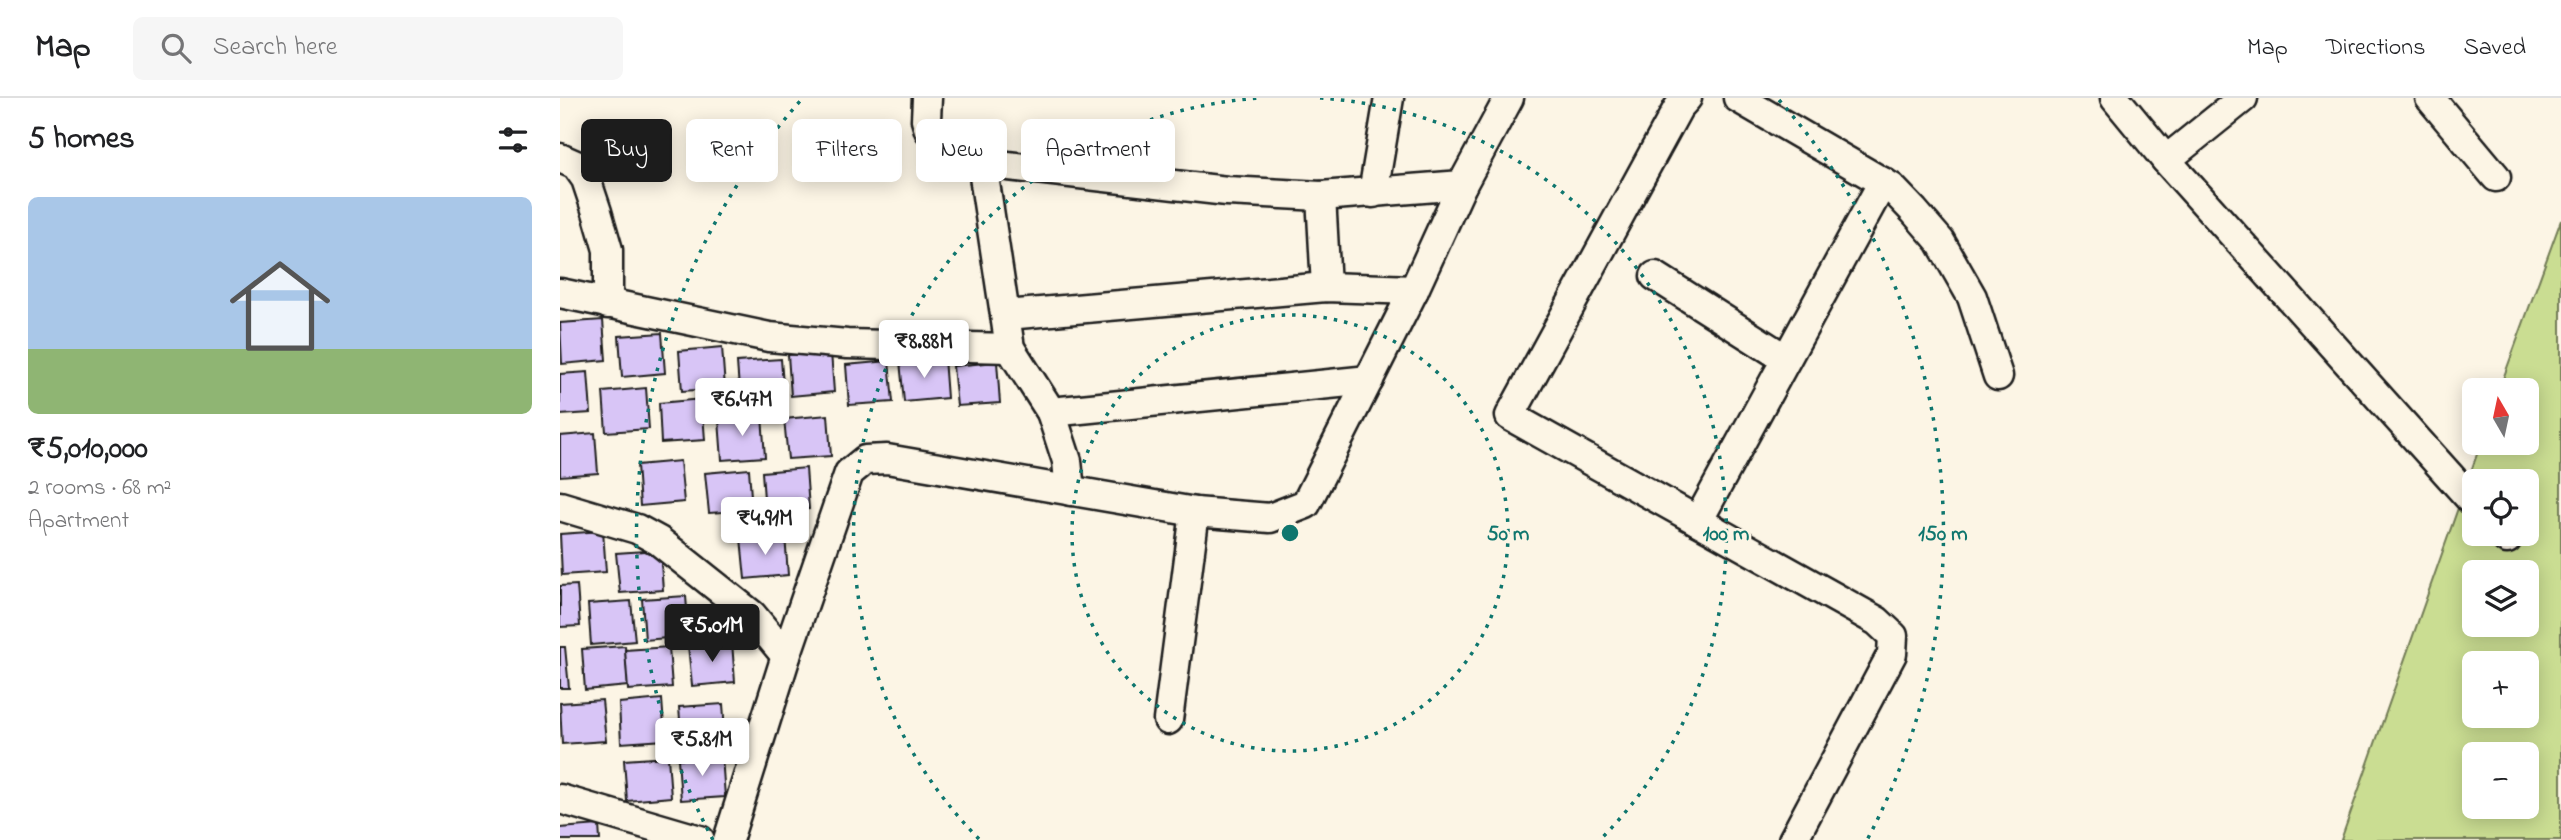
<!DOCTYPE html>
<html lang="en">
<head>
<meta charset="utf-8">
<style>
  body { margin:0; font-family:"Indie Flower",sans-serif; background:#f6f6f6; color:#202124; height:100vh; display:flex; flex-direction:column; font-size:26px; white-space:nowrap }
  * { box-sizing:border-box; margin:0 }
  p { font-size:23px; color:#757577 }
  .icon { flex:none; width:38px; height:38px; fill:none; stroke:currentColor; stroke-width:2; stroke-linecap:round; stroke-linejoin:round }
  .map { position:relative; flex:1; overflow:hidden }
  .sheet { display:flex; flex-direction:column; background:#fff; width:560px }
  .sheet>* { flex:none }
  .top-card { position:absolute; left:21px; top:21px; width:665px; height:63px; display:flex; gap:14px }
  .needle { width:46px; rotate:351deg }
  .controls { position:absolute; left:1902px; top:280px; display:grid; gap:14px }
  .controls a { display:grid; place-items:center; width:77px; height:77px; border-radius:10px; background:#fff; box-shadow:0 4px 18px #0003; font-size:35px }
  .price { position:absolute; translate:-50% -60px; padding:0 16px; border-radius:7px; background:#fff; color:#222; font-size:23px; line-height:46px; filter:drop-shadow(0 2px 4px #0008) }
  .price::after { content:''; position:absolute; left:50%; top:42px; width:21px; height:16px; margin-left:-10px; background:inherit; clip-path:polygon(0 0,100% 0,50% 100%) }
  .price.current { background:#1c1c1c; color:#fff }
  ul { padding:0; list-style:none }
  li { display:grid; align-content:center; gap:14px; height:371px; padding:0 28px }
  li span { display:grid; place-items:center; height:217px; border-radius:10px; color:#555 }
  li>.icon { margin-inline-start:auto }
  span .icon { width:126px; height:126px; fill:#fffc; stroke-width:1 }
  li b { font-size:30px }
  h2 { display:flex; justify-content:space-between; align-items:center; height:84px; padding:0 28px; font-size:30px }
  .tag { padding:0 24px; border-radius:10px; background:#fff; box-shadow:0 4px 18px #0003; font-size:24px; line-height:63px }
  .tag.current { background:#1c1c1c; color:#fff }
  header { display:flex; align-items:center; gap:42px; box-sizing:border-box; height:98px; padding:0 35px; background:#fff; border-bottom:2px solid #e0e0e0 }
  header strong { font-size:33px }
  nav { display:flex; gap:38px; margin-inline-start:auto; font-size:24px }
  .search { width:490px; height:63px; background:#f6f6f6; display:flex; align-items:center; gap:18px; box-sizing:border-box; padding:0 24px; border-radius:10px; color:#757577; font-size:26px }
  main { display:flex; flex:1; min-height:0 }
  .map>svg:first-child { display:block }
</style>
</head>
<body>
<header>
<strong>Map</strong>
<div class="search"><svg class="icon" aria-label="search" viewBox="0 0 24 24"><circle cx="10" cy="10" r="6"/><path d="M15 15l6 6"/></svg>Search here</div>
<nav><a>Map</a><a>Directions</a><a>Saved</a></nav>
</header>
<main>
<section class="sheet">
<h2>5 homes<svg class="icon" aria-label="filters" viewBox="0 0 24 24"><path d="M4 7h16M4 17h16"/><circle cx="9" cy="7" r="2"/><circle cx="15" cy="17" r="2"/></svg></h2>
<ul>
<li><span style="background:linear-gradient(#a9c7e8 70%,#8fb573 0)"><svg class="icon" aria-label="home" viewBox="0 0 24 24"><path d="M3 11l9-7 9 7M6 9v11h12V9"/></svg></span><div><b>₹5,010,000</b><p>2 rooms · 68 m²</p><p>Apartment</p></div></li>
</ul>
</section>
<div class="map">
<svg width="2001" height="742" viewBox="0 0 2001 742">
  <rect width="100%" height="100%" fill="#fcf5e5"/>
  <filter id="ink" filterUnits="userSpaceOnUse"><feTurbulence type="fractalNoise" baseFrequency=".0143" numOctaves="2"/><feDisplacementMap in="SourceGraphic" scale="14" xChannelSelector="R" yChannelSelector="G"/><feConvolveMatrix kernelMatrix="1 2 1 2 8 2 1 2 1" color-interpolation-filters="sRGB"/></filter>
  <g filter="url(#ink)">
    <path fill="#cadd92" stroke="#737c57" stroke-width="2" fill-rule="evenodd" d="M2001,122V742H1781L1921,345H1967V292H1939ZM1914,383H1967V436H1914ZM1914,474H1967V527H1914ZM1914,565H1967V618H1914ZM1914,656H1967V709H1914Z"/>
    <g fill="#d8c5f6" stroke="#1c1c1c" stroke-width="2">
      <polygon points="43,222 46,262 2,266 0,225"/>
      <polygon points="102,235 105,275 62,279 59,238"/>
      <polygon points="162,249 165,290 122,293 119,253"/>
      <polygon points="271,254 274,294 231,298 228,257"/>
      <polygon points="384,260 387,300 344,304 340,263"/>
      <polygon points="221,261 224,301 180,305 177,264"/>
      <polygon points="329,263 333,304 289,307 286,267"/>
      <polygon points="437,264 440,305 397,308 393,268"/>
      <polygon points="28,274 31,315 0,317 0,276"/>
      <polygon points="86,290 89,331 46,334 43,294"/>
      <polygon points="142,301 145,342 101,345 99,305"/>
      <polygon points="268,317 271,358 228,361 224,321"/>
      <polygon points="202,318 205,359 162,362 159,322"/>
      <polygon points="35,335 38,375 0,378 0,338"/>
      <polygon points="120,363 124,404 80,408 77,367"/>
      <polygon points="246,370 249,411 205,414 202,374"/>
      <polygon points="189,371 192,412 149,415 145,375"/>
      <polygon points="43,433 46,474 2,477 0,436"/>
      <polygon points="225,437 228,477 185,481 181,440"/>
      <polygon points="100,452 103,492 60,495 56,455"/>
      <polygon points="17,487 20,528 0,529 0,488"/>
      <polygon points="126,498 129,538 85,542 82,501"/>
      <polygon points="71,503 75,543 31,547 28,506"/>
      <polygon points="172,544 175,584 132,588 128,547"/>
      <polygon points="65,548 68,588 25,592 22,551"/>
      <polygon points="0,549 5,549 9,590 0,590"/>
      <polygon points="109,549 112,589 68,592 65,552"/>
      <polygon points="102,601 105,642 61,645 59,605"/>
      <polygon points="42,602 46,643 2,646 0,605"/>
      <polygon points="163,606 166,646 122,649 119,609"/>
      <polygon points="162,658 165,699 121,702 118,661"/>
      <polygon points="108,659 111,699 67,703 64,662"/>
      <polygon points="39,727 40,742 0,742 0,730"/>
    </g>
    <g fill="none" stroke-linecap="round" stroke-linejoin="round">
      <g stroke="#1c1c1c" stroke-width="33">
        <g id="minor">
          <polyline points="367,0 366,22 369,32 405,46 422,65 667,93 761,98 902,87"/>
          <polyline points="1127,0 1118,10 950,318 1317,523 1333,538 1332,556 1233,742"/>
          <polyline points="1178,0 1331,89 1354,113 1380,143 1412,199 1438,278"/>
          <polyline points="1555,0 1606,62 1914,405"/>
          <polyline points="1870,0 1936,79"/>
          <polyline points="0,60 16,67 26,81 37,114 48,152 48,206"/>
          <polyline points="1606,62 1683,0"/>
          <polyline points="422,65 450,250 491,314 507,363 510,393"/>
          <polyline points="813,95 829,0"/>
          <polyline points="761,98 766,189"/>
          <polyline points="1095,178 1226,261"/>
          <polyline points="0,195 209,239 287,246 450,250"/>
          <polyline points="446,217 766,189 854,192"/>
          <polyline points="491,314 809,282"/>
          <polyline points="0,408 77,431 99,443 192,517 226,558"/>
          <polyline points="1138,423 1323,84"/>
          <polyline points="1942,436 1947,441"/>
          <polyline points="608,622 635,414"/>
          <polyline points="0,701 140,742"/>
          <polyline points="168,742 226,558 289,375 305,362 327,361 635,414 710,420 746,406 854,192 902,87 949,0"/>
        </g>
      </g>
      <use href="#minor" stroke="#fcf5e5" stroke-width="28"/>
    </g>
  </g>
  <g fill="none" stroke="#0f766e" stroke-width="3.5" stroke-dasharray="3.5 7">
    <circle cx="730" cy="435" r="218"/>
    <path d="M419 741A436 436 0 0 1 700 0M760 0A436 436 0 0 1 1041 741"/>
    <path d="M153 742A653 653 0 0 1 241 2M1219 2A653 653 0 0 1 1307 742"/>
  </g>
  <circle cx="730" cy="435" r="10" fill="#0f766e" stroke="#fcf5e5" stroke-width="3.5"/>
  <g font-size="21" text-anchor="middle" font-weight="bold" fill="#0f766e" stroke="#fcf5e5" stroke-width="5" stroke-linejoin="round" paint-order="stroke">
    <text x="948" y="442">50 m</text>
    <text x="1166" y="442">100 m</text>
    <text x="1383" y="442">150 m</text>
  </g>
</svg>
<div class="controls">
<a><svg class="needle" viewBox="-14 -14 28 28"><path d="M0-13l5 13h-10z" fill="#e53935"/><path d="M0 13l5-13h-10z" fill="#757577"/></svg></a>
<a><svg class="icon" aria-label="locate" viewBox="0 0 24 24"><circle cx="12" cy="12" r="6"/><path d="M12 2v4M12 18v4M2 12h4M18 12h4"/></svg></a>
<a><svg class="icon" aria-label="layers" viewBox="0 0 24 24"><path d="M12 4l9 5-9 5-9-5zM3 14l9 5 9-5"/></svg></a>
<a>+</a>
<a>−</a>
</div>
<b class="price" style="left:364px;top:282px">₹8.88M</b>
<b class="price" style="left:182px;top:340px">₹6.47M</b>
<b class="price" style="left:205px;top:459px">₹4.91M</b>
<b class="price current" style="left:152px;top:566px">₹5.01M</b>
<b class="price" style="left:142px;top:680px">₹5.81M</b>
<div class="top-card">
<a class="tag current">Buy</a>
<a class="tag">Rent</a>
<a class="tag">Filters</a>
<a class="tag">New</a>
<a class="tag">Apartment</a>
</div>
</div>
</main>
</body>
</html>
